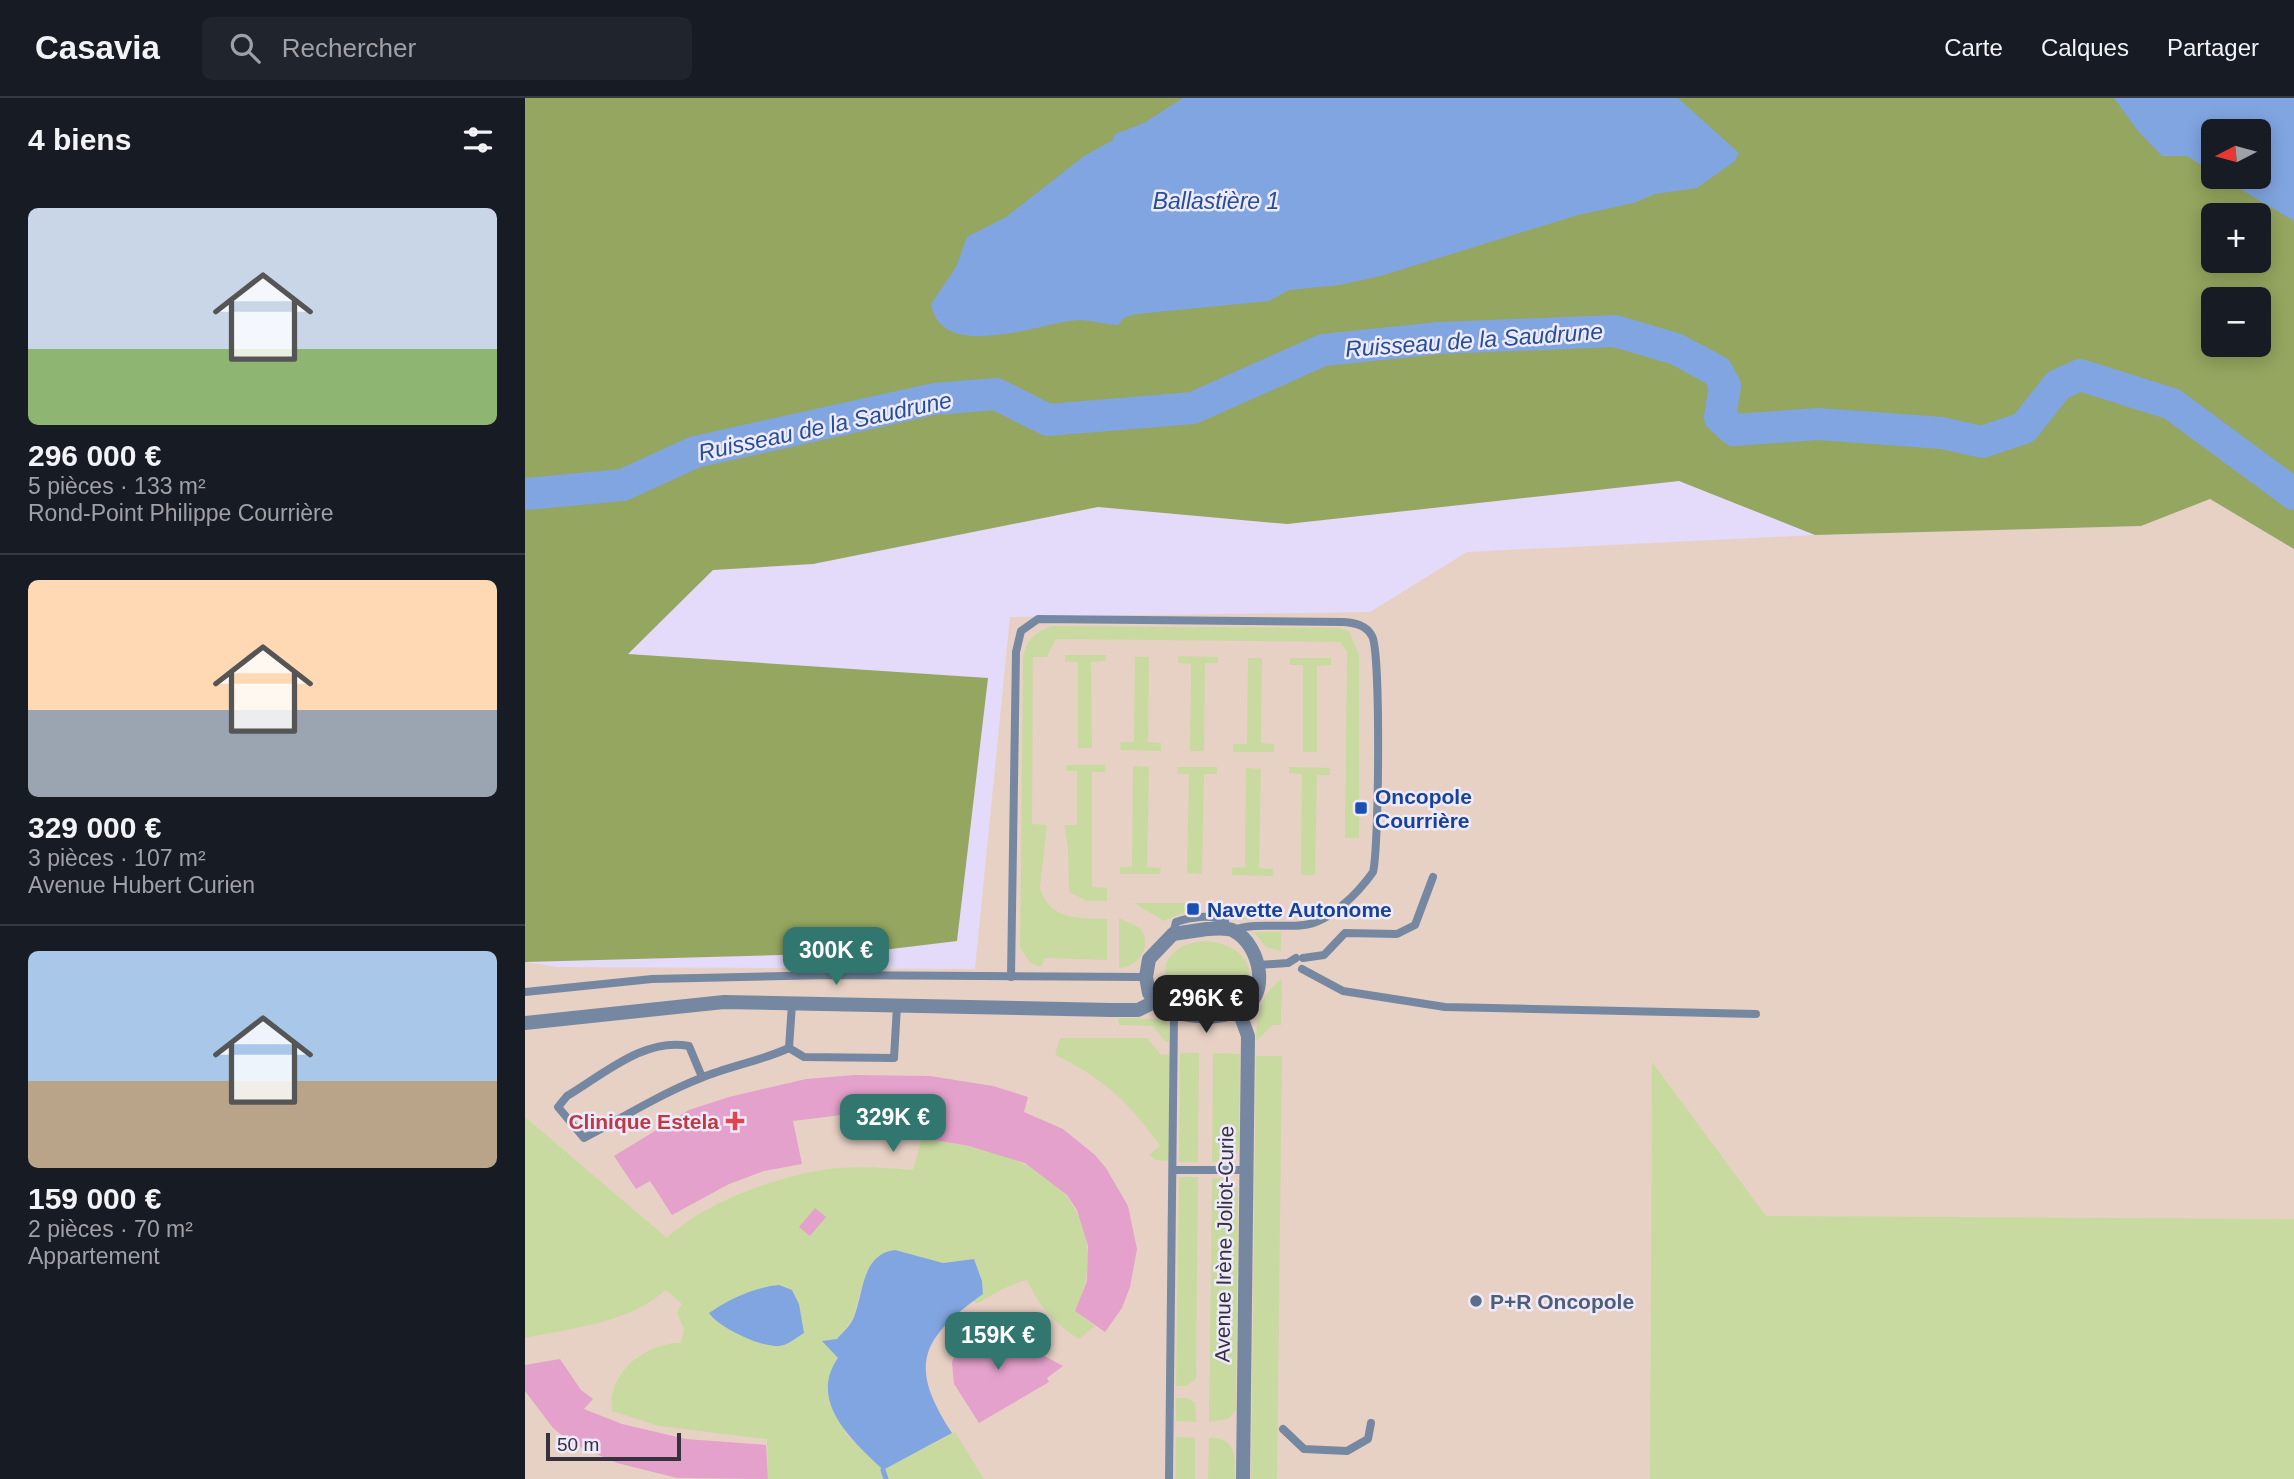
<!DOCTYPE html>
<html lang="fr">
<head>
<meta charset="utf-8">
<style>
  body { margin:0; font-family:Helvetica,sans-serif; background:#20242c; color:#f1f3f6; height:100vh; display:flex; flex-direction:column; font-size:26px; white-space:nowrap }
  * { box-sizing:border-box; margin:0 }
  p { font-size:23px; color:#9ea1a6 }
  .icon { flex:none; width:38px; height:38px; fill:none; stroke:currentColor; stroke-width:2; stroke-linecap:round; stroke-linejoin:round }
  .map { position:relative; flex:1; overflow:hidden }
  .side { display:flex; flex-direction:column; background:#171b24; width:525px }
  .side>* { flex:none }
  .needle { width:46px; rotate:264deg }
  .controls { position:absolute; left:1676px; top:21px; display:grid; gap:14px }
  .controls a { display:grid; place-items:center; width:70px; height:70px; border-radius:10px; background:#171b24; box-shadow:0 4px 18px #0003; font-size:35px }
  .scale { position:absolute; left:21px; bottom:18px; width:135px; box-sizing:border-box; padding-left:7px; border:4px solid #35313d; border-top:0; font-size:19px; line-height:24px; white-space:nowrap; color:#35313d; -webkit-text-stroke:5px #efe9fc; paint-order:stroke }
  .price { position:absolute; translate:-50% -60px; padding:0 16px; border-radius:14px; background:#31776f; color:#fff; font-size:23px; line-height:46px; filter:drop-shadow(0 2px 4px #0008) }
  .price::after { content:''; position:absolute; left:50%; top:42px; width:21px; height:16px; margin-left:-10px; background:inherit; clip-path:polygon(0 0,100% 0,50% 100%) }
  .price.current { background:#222; color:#fff }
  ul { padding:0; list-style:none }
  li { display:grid; align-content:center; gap:14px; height:371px; padding:0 28px }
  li+li { border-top:2px solid #363941 }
  li span { display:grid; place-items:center; height:217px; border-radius:10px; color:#555 }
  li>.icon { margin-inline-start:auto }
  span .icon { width:126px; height:126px; fill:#fffc; stroke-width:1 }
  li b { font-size:30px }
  h2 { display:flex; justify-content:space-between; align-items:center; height:84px; padding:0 28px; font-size:30px }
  header { display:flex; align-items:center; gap:42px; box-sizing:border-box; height:98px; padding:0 35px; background:#171b24; border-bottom:2px solid #363941 }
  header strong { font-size:33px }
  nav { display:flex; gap:38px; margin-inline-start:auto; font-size:24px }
  .search { width:490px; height:63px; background:#20242c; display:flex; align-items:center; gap:18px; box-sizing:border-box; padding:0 24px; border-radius:10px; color:#9ea1a6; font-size:26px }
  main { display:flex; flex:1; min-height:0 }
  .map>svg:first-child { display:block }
</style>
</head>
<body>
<header>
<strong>Casavia</strong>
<div class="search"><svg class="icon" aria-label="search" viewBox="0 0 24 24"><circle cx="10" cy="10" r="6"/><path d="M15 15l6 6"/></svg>Rechercher</div>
<nav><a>Carte</a><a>Calques</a><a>Partager</a></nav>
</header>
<main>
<section class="side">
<h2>4 biens<svg class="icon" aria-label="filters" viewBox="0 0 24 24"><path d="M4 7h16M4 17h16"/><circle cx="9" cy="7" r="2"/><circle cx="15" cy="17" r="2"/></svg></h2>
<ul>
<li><span style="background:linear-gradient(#c9d6e8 65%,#8fb573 0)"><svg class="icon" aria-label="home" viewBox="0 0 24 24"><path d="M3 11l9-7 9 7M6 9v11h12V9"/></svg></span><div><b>296 000 €</b><p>5 pièces · 133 m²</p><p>Rond-Point Philippe Courrière</p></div></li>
<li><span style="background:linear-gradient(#ffd9b3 60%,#9aa5b1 0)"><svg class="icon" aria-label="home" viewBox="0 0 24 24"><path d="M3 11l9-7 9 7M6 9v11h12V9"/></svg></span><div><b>329 000 €</b><p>3 pièces · 107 m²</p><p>Avenue Hubert Curien</p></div></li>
<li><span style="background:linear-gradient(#a9c7e8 60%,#b9a48a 0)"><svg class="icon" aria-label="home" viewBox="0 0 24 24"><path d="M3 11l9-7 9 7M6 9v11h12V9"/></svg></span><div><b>159 000 €</b><p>2 pièces · 70 m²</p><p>Appartement</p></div></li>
</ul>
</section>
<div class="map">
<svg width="1769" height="1381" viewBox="0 0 1769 1381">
  <rect width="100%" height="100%" fill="#e4daf9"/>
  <polygon fill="#e7d1c4" points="1685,401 1769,451 1769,1381 0,1381 0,864 32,869 450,871 485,519 845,514 942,454 1290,437 1616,428"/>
  <g fill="#c9daa1">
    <path d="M527,528L814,530L824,533L834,557V740H820L822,554L815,544L531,541L522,559H508L507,726L522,727L515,790C525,823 554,820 582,821V862L519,860L517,869L505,865L495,849L498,560C501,542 510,534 527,528Z"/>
    <polygon points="540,557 581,557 581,563 566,564 567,650 553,650 553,564 540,564"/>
    <polygon points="653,558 693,559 693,565 680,565 679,653 665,653 666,566 653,565"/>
    <polygon points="610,559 624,559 623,644 636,645 636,653 595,652 596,644 609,644"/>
    <polygon points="723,560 737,560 736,645 749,646 749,654 708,654 708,646 722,646"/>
    <polygon points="765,560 806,560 806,567 792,568 792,654 778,654 778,567 765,567"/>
    <polygon points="541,667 580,667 580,674 567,674 567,789 582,790 582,803 562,803 544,794 543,750 539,727 552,727 552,673 541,673"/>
    <polygon points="608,668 624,669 622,769 636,770 635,776 595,776 595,769 607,769"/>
    <polygon points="653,669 692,669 692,676 679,676 677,776 662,775 664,676 652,676"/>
    <polygon points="764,669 805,670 805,677 792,677 790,777 776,777 777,676 764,675"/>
    <polygon points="721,670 736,671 734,770 748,771 748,778 707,777 707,770 720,769"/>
    <polygon points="609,805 663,805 662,813 639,823"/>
    <polygon points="711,806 756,807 757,820 714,821 685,814 685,808"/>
    <path d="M594,820L615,830C628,849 614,868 594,870Z"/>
    <polygon points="729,834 756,834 756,853 741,849"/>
    <path d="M682,843C743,850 733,907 682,908C632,908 620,846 682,843Z"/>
    <path d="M757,881L756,927H748L731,943C731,920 736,894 757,881Z"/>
    <polygon points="593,920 639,921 644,928 644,944 641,944 628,928 594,927"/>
    <path d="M535,940H622L635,956L645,957L644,1063L631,1062L624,1057L635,1048C607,1007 576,978 530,957Z"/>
    <polygon points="655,955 674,955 673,1064 654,1064"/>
    <path d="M688,955L715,956L714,1050C708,1061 699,1064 687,1064Z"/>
    <polygon points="731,958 757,958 752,1381 726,1381"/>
    <polygon points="1127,964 1241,1118 1769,1121 1769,1381 1125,1381"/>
    <path d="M0,1019L142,1140C181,1103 260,1075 313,1070C338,1068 363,1070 388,1072L397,1040C458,1050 537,1062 558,1130C567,1160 563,1184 550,1213L570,1228L554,1241C529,1225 514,1208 502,1182C482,1187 469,1196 451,1206L449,1202L458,1196L457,1183L449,1161L418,1165L337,1188L328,1221L312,1241L320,1335L358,1372L430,1334L459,1381H243L242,1341L134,1328L87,1313C81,1275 122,1244 156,1245L159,1231L152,1215L157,1206L141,1192C104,1225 47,1230 0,1240Z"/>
    <polygon points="654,1079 673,1079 671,1281 661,1288 651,1288"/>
    <polygon points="687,1080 701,1081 713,1091 711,1312 703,1321 684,1324"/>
    <polygon points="651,1300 662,1300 670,1305 671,1324 651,1323"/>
    <polygon points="651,1339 670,1340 670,1381 650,1381"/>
    <path d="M684,1340C712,1339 710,1359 710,1381H683Z"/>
  </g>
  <path fill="#94a65f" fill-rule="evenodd" d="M0,0H1769V451L1685,401L1616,428L1290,437L1154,383L762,426L573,409L288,466L188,472L103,556L463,580L432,843L333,855L0,864ZM1689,33H1734V79H1689ZM1689,117H1734V163H1689ZM1689,201H1734V247H1689Z"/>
  <g fill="#80a5e1">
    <path d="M658,0H1153L1214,55L1210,63L1172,90L1130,96L1109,105L1053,117L859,177L815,187L764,192L744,203L612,216L600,219L593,227C578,227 565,220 545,223C508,228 416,263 406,206L431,169L442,139L481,119L559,58L588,42L590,36L619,25Z"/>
    <polygon points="1589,0 1769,0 1769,123 1695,79 1734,79 1734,33 1689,33 1689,75 1662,58 1637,58 1613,33"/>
    <path d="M370,1152L418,1165L449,1161L457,1183L458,1196C395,1241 383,1268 427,1335L358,1372C329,1344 282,1304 313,1260L297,1243L312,1241C318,1234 326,1227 329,1219C339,1193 337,1156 370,1152Z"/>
    <path d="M254,1187L267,1192L274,1206L279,1235C272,1239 262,1248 254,1248C237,1250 193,1229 184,1215C204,1201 230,1189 254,1187Z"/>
  </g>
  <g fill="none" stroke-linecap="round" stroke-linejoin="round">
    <polyline stroke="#80a5e1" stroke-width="5" points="358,1372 361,1381"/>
    <polyline stroke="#80a5e1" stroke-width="32" points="0,396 98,387 170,354 409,301 471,296 523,322 668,310 798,252 915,240 1090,233 1151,251 1192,273 1200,288 1195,319 1209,332 1293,326 1417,335 1457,344 1499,330 1533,287 1555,277 1647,306 1769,396"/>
  </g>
  <g fill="#e4a1cc">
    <polygon points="330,977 405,978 468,988 503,999 499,1014 538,1031 570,1057 581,1070 603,1108 612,1151 605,1189 597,1210 580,1234 550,1213 562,1183 563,1148 552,1112 542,1097 500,1065 444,1048 397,1040 400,1017 341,1014 268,1023 277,1066 239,1073 204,1086 147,1117 125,1083 111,1091 89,1058 164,1012 204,999 281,981"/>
    <polygon points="290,1110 301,1119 285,1138 274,1129"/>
    <polygon points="463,1231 484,1235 501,1248 538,1268 522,1280 524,1284 454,1325 429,1286 427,1265 430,1255 444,1239"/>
    <polygon points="35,1261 56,1292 68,1301 59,1311 97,1326 161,1341 241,1347 243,1381 152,1380 92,1365 46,1345 28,1330 0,1293 0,1267"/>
  </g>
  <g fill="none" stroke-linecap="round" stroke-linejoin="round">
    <g stroke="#7688a1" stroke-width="8">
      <path d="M648,836L651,824C665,819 686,816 700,823L701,831"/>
      <polyline points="778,860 799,857 820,835 872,836 890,827 908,779"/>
      <polyline points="734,867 763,865 771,860"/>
      <polyline points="777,871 818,893 920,909 1231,916"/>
      <path d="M486,879L491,554L496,533L513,521L819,524C830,525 841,527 847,538C856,553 854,752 848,774C834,794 805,824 779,827C755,830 731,824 708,832"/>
      <polyline points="0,894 127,881 303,877 621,879"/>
      <polyline points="264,950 279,959 369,960 372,908"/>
      <path d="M177,979L164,948C120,939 79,976 42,998L33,1009L59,1040C97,1020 135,996 176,980C204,968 236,963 264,950L267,906"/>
      <polyline points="648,1072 721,1072"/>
      <polyline points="758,1331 779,1351 822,1353 843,1341 846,1325"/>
      <polyline points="644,1381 649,914"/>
    </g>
    <g stroke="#7688a1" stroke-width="14">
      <path d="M682,831C690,831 702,829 709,833C736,847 747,901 713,913C688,923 662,918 637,911L624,895L621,879L624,861L648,836Z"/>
      <polyline points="714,913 723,938 718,1381"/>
      <polyline points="0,925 199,904 587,912 613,912 631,903"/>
    </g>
  </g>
  <g fill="#1a4fb4" stroke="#efe9fc" stroke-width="2.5">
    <rect x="829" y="703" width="14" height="14" rx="3.5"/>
    <rect x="661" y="804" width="14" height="14" rx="3.5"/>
  </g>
  <path fill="#e0444e" stroke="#efe9fc" stroke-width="2.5" d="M206.5 1012.5h7v7h7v7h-7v7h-7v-7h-7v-7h7z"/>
  <circle fill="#5c6f8a" stroke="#efe9fc" stroke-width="2.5" cx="951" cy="1203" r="7"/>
  <g text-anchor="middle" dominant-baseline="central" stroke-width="5" stroke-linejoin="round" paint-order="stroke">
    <g font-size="21" font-weight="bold" fill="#164399" stroke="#efe9fc" text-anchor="start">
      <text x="850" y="698">Oncopole<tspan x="850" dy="24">Courrière</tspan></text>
      <text x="682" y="811">Navette Autonome</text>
    </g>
    <g font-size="21" font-weight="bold" fill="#be3a42" stroke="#efe9fc" text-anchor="end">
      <text x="194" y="1023">Clinique Estela</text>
    </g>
    <g font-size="21" fill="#35313d" stroke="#efe9fc">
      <text transform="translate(699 1146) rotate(-89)">Avenue Irène Joliot-Curie</text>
    </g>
    <g font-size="21" font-weight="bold" fill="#4e5e75" stroke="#efe9fc" text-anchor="start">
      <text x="965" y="1203">P+R Oncopole</text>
    </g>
    <g font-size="23" font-style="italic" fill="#234f97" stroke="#efe9fc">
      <text x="691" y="103">Ballastière 1</text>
      <text transform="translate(949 242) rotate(-4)">Ruisseau de la Saudrune</text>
      <text transform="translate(300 328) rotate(-12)">Ruisseau de la Saudrune</text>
    </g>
  </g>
</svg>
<div class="controls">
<a><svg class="needle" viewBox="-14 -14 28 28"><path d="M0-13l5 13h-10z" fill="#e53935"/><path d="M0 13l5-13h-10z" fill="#9ea1a6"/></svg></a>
<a>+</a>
<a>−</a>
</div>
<div class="scale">50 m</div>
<b class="price" style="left:311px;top:889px">300K €</b>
<b class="price current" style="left:681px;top:937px">296K €</b>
<b class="price" style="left:368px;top:1056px">329K €</b>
<b class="price" style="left:473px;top:1274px">159K €</b>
</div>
</main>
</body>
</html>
